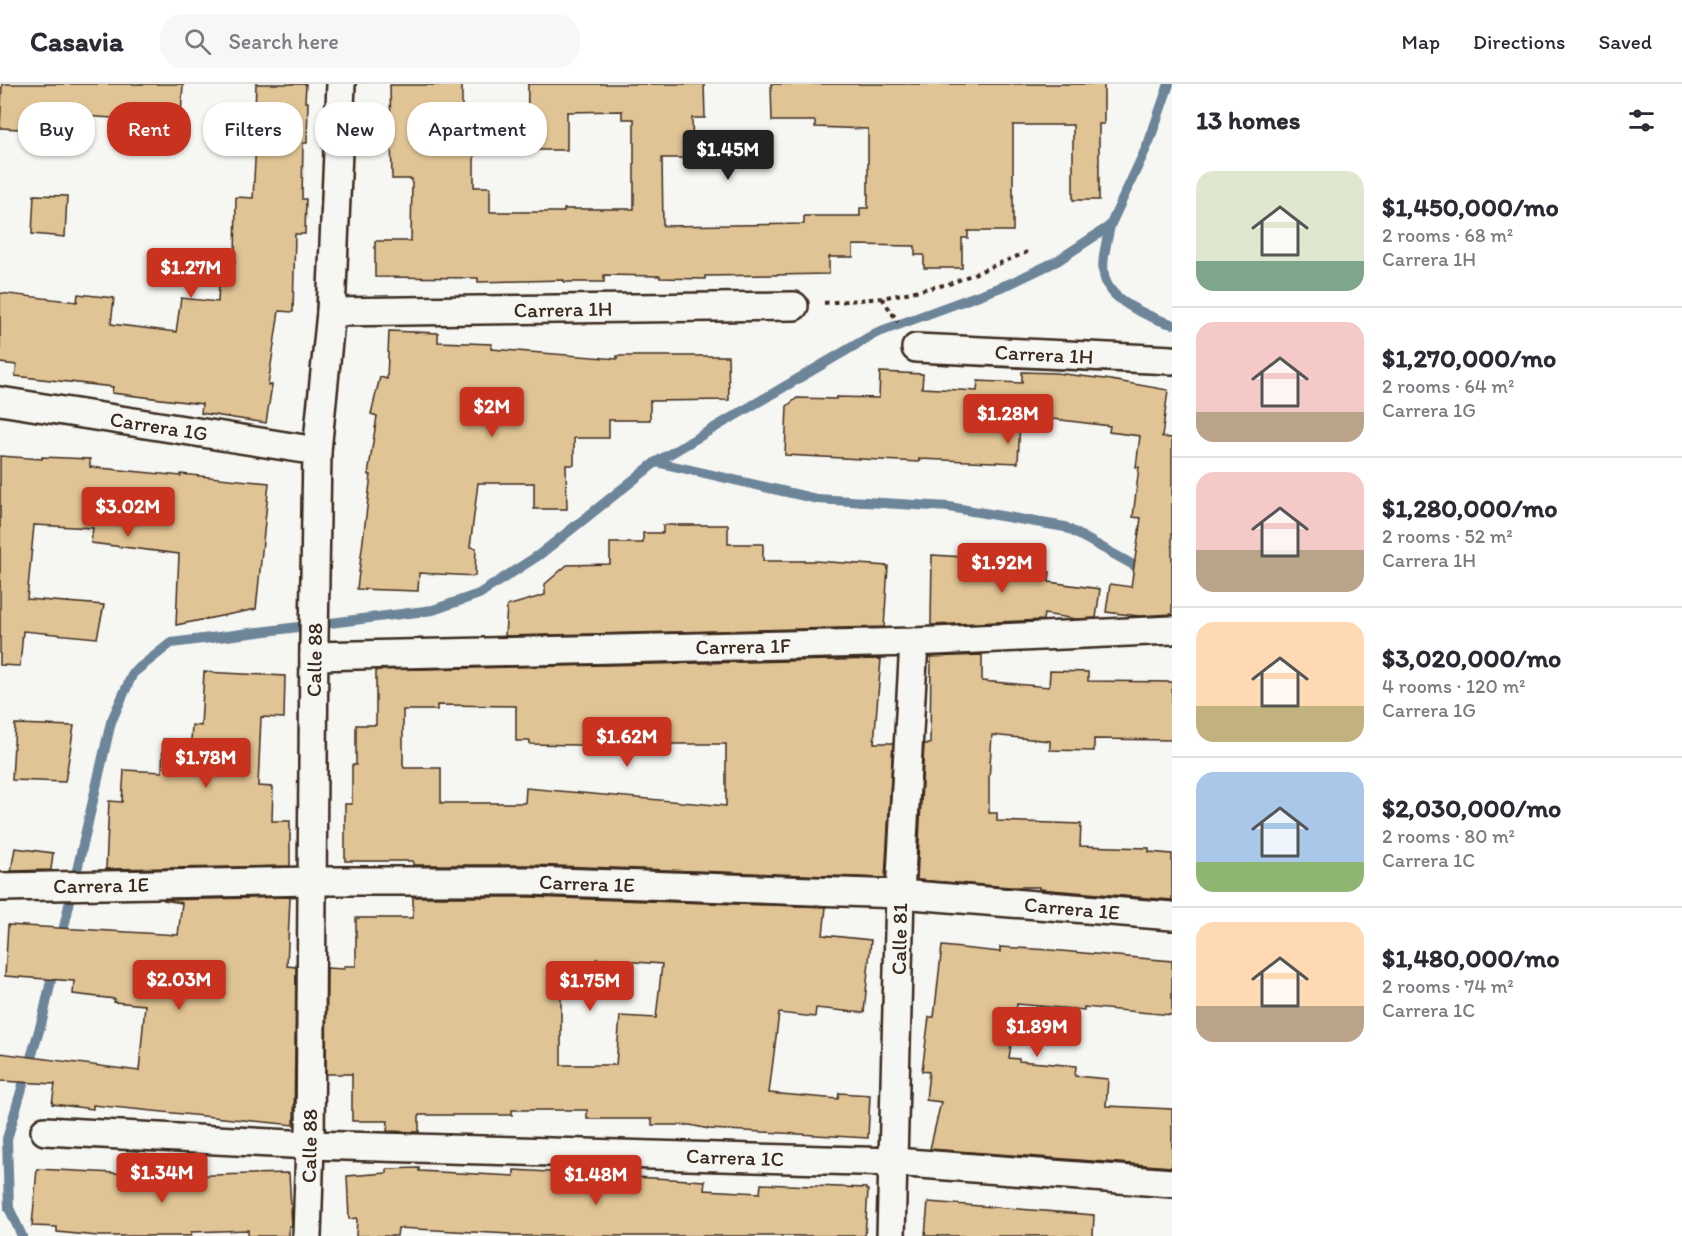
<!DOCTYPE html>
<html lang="en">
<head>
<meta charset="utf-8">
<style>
  body { margin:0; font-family:Itim,sans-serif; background:#f7f7f7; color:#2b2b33; height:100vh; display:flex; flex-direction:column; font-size:22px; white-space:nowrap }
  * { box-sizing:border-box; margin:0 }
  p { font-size:20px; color:#7c7c81 }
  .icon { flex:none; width:33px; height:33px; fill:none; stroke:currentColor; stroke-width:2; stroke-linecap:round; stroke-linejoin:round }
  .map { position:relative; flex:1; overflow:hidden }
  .side { display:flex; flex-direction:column; background:#fff; width:510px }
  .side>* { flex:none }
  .top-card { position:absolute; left:18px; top:18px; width:570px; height:54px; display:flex; gap:12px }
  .price { position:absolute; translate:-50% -51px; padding:0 14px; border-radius:6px; background:#c8321e; color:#fff; font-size:20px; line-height:39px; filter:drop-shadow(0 2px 3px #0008) }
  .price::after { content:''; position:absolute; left:50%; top:36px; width:18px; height:14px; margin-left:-9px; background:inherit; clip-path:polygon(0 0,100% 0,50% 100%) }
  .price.selected { background:#222; color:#fff }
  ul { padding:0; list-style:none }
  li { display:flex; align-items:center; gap:18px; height:150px; padding:0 24px }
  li+li { border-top:2px solid #e1e1e2 }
  li span { display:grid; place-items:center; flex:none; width:168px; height:120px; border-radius:18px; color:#555 }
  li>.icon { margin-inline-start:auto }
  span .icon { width:72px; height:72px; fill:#fffc; stroke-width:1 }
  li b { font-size:26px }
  h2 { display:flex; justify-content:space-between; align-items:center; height:72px; padding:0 24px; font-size:26px }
  .chip { padding:0 21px; border-radius:24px; background:#fff; box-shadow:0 2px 4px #0004; font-size:21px; line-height:54px }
  .chip.selected { background:#c8321e; color:#fff }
  header { display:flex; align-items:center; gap:36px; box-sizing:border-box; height:84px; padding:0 30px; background:#fff; border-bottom:2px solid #e1e1e2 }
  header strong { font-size:28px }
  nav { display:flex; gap:33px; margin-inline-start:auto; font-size:21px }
  .search { width:420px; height:54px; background:#f7f7f7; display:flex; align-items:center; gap:15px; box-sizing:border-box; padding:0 21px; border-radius:24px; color:#7c7c81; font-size:22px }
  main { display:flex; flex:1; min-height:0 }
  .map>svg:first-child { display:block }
</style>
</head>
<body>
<header>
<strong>Casavia</strong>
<div class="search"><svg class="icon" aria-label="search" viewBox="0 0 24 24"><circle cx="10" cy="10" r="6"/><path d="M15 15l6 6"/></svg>Search here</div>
<nav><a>Map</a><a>Directions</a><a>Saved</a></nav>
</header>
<main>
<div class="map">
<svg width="1172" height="1152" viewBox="0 0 1172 1152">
  <rect width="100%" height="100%" fill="#f6f6f2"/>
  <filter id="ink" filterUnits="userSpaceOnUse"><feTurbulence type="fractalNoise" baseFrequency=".0167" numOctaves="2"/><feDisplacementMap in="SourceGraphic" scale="12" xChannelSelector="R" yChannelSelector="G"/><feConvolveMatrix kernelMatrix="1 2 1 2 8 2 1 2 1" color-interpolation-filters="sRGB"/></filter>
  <g filter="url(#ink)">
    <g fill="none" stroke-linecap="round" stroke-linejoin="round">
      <g stroke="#6d8599" stroke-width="10">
        <path d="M1110,142C1101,183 1094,204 1137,226C1149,232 1159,237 1172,240"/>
        <polyline points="656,378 817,415 949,423 1065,443 1146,488"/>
        <polyline points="61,856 111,638 133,589 171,559 433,526 479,510 539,471 656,378 876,249 1009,200 1057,177 1110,142 1149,58 1169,0"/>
        <polyline points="22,1152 9,1124 7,1055 43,933 54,883"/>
      </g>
    </g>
    <g fill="#e1c495" stroke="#3b2a1e" stroke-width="1.5" fill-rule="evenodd">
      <polygon points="2,0 183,0 181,32 128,29 128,35 82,32 81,48 0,44"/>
      <polygon points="256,0 306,0 305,18 308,18 307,59 303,59 302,115 306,115 305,150 295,150 293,228 279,227 268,301 272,301 266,339 201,329 202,320 112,309 113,303 15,292 17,281 0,279 0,209 77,218 78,210 114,214 111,240 176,248 181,214 218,218 220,179 235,180 236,113 253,114 256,58 254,58"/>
      <polygon points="528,0 704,0 705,34 692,34 693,74 662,74 663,142 804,140 804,132 860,132 860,124 868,124 868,45 815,43 815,37 772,37 771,0 1104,0 1104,40 1099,40 1099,116 1073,116 1073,41 1013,41 1013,147 968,147 968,154 962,154 962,184 924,184 924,171 915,171 915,162 853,161 853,173 829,173 829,190 705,192 705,195 660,194 660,192 604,191 604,198 564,198 564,196 478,198 478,194 375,193 375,157 411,157 412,95 392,95 390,1 462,1 462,51 474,50 474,103 490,103 490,128 564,128 564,125 634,125 634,35 622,35 622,27 567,28 567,66 527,66"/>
      <polygon points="34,111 67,112 65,153 32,150"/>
      <polygon points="389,247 438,249 438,258 492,260 491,265 617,275 617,272 728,272 729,316 650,317 650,336 609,336 609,354 574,354 574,381 566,381 567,425 534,425 534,399 478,399 470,463 476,464 475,492 419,489 418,507 357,505 371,391 368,391 377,332 371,330 380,293 387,295"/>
      <polygon points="880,288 923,290 922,304 977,307 978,297 1022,299 1022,288 1056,289 1105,295 1168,306 1162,353 1172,354 1172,530 1139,532 1106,528 1110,500 1131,503 1141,434 1133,433 1139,383 1136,383 1140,352 1109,348 1110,342 1045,334 1045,339 1020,337 1018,379 919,375 919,378 785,371 787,322 797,314 836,315 836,313 879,314"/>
      <polygon points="0,372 42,375 42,373 90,375 90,383 181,392 181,390 269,399 256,525 176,541 179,470 91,459 93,444 34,441 27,515 104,521 97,554 23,547 20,582 0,581"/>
      <polygon points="663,441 728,441 728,460 763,460 763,477 814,477 888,482 884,543 505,552 507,522 545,511 545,500 567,481 610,480 610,459 643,459 643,449 663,449"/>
      <polygon points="932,471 965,473 965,476 1050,488 1049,498 1100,505 1096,534 1076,535 1044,530 1043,536 931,541"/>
      <polygon points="982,571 982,597 1049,603 1050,587 1088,588 1088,597 1172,598 1172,656 1094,655 1094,667 1050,666 1050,657 992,651 989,695 989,729 997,729 997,737 1081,740 1080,762 1149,764 1149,768 1172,770 1172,816 1039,805 1039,803 1011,803 917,796 924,660 930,660 931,573"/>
      <path d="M881,575L874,659H893L885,794L530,781H413V777H345V720H352V681H356V641H376V586ZM437,621L516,622V657H530V660L669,663V660H726V722L526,704L525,719H441V684H404L403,681V626H437Z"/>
      <polygon points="204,588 285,592 284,634 261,633 258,702 273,703 272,737 290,737 290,782 106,785 109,717 122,718 124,686 162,688 163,655 191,657 192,641 201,642"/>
      <polygon points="15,640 74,642 65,698 12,696"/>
      <polygon points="15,764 53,769 51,786 11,787"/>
      <polygon points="290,813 287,882 296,883 294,1041 93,1021 93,1025 52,1020 55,1000 0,997 0,969 139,987 145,921 114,918 115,915 73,910 74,897 5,892 8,841 178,851 182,819 163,816"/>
      <path d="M413,813H530L826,823L823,851L871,856L864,929L816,924L815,933L779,929L769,1009L838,1015L839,1009L870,1011L868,1054L709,1045L690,1041H652V1035H587V1026H512V1031H419V1048L387,1047L388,1037H352V990H326L327,884L344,885V882H356V834H413ZM596,875L662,880L656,934L620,932L616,981H561V904L597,903Z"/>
      <polygon points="942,862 1000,868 1000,863 1050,866 1172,877 1172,931 1084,923 1084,926 1017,920 1009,974 1019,975 1019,977 1076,982 1075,992 1108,995 1106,1022 1172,1025 1172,1083 930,1065 941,1018 926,1016 929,988 922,987 929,933 934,933"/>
      <polygon points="419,1084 419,1087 514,1092 514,1086 705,1097 704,1106 760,1109 761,1100 866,1104 866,1106 868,1106 865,1152 510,1152 510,1150 398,1144 397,1152 356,1152 357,1134 349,1135 347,1092 387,1089 387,1085"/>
      <polygon points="37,1085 173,1092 289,1089 292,1142 289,1142 289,1152 248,1152 248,1146 191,1148 191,1152 98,1152 57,1148 57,1143 32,1142"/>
      <polygon points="928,1118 1094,1131 1093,1152 925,1152"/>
    </g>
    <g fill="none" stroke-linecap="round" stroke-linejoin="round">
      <g stroke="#3b2a1e" stroke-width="32">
        <g id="street">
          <polyline points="331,228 794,222"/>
          <polyline points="916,264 1172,276"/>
          <polyline points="0,317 317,367"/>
          <polyline points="314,572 914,558 1172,546"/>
          <polyline points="0,803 312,797 530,797 900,810 1172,832"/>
          <polyline points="45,1047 310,1061 894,1078 1172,1099"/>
          <polyline points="307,1152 310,1061 314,556 317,367 331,228 341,0"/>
          <polyline points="891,1152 900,810 914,558"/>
        </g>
      </g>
      <g stroke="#3b2a1e" stroke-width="4" stroke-dasharray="4.5 4.5" stroke-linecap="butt">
        <polyline points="882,214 898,238"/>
        <polyline points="824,219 882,214 949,200 1030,167"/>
      </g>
      <use href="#street" stroke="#f6f6f2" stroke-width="27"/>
    </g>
  </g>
  <g text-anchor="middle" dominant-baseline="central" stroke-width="4.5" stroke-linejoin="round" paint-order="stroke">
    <g font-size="21" fill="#3b2a1e" stroke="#f6f6f2">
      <text transform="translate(563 225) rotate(-1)">Carrera 1H</text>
      <text transform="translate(1044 270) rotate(3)">Carrera 1H</text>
      <text transform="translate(159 342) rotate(9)">Carrera 1G</text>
      <text transform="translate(743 562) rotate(-1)">Carrera 1F</text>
      <text transform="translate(314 576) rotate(-89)">Calle 88</text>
      <text transform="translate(587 799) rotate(2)">Carrera 1E</text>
      <text transform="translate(101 801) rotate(-1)">Carrera 1E</text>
      <text transform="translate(1072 824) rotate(5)">Carrera 1E</text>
      <text transform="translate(899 855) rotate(-89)">Calle 81</text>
      <text transform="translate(309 1062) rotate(-89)">Calle 88</text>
      <text transform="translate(735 1073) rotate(2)">Carrera 1C</text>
    </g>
  </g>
</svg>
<b class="price selected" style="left:728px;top:97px">$1.45M</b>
<b class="price" style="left:191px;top:215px">$1.27M</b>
<b class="price" style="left:492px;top:354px">$2M</b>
<b class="price" style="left:1008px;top:361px">$1.28M</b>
<b class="price" style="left:128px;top:454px">$3.02M</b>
<b class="price" style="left:1002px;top:510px">$1.92M</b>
<b class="price" style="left:627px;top:684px">$1.62M</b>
<b class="price" style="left:206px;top:705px">$1.78M</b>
<b class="price" style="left:179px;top:927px">$2.03M</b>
<b class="price" style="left:590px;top:928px">$1.75M</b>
<b class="price" style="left:1037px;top:974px">$1.89M</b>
<b class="price" style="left:162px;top:1120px">$1.34M</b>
<b class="price" style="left:596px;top:1122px">$1.48M</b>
<div class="top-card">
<a class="chip">Buy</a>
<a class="chip selected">Rent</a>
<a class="chip">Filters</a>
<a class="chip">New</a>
<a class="chip">Apartment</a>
</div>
</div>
<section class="side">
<h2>13 homes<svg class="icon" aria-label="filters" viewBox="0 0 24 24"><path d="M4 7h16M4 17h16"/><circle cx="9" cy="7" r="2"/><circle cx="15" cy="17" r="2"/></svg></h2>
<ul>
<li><span style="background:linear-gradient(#dfe7d0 75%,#7fa58c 0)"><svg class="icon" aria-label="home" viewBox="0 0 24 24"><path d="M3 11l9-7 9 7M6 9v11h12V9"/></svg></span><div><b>$1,450,000/mo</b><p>2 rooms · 68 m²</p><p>Carrera 1H</p></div></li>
<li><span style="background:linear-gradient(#f6c9c9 75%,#b9a48a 0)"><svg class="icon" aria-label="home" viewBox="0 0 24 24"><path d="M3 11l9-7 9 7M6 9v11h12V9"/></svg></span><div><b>$1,270,000/mo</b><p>2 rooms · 64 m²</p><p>Carrera 1G</p></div></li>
<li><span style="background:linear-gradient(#f6c9c9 65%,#b9a48a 0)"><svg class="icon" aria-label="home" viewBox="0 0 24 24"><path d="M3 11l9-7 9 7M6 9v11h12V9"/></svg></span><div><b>$1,280,000/mo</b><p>2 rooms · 52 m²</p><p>Carrera 1H</p></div></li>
<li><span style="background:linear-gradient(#ffd9b3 70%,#c2b280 0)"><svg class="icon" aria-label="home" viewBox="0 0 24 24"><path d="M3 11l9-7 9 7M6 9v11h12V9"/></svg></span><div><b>$3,020,000/mo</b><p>4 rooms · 120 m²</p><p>Carrera 1G</p></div></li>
<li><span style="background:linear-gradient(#a9c7e8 75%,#8fb573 0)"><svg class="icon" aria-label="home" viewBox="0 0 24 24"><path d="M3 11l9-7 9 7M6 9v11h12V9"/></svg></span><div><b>$2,030,000/mo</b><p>2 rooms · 80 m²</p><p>Carrera 1C</p></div></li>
<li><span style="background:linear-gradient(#ffd9b3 70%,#b9a48a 0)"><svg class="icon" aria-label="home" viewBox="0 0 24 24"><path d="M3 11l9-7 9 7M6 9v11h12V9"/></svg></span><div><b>$1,480,000/mo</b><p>2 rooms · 74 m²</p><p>Carrera 1C</p></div></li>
</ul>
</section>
</main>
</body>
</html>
